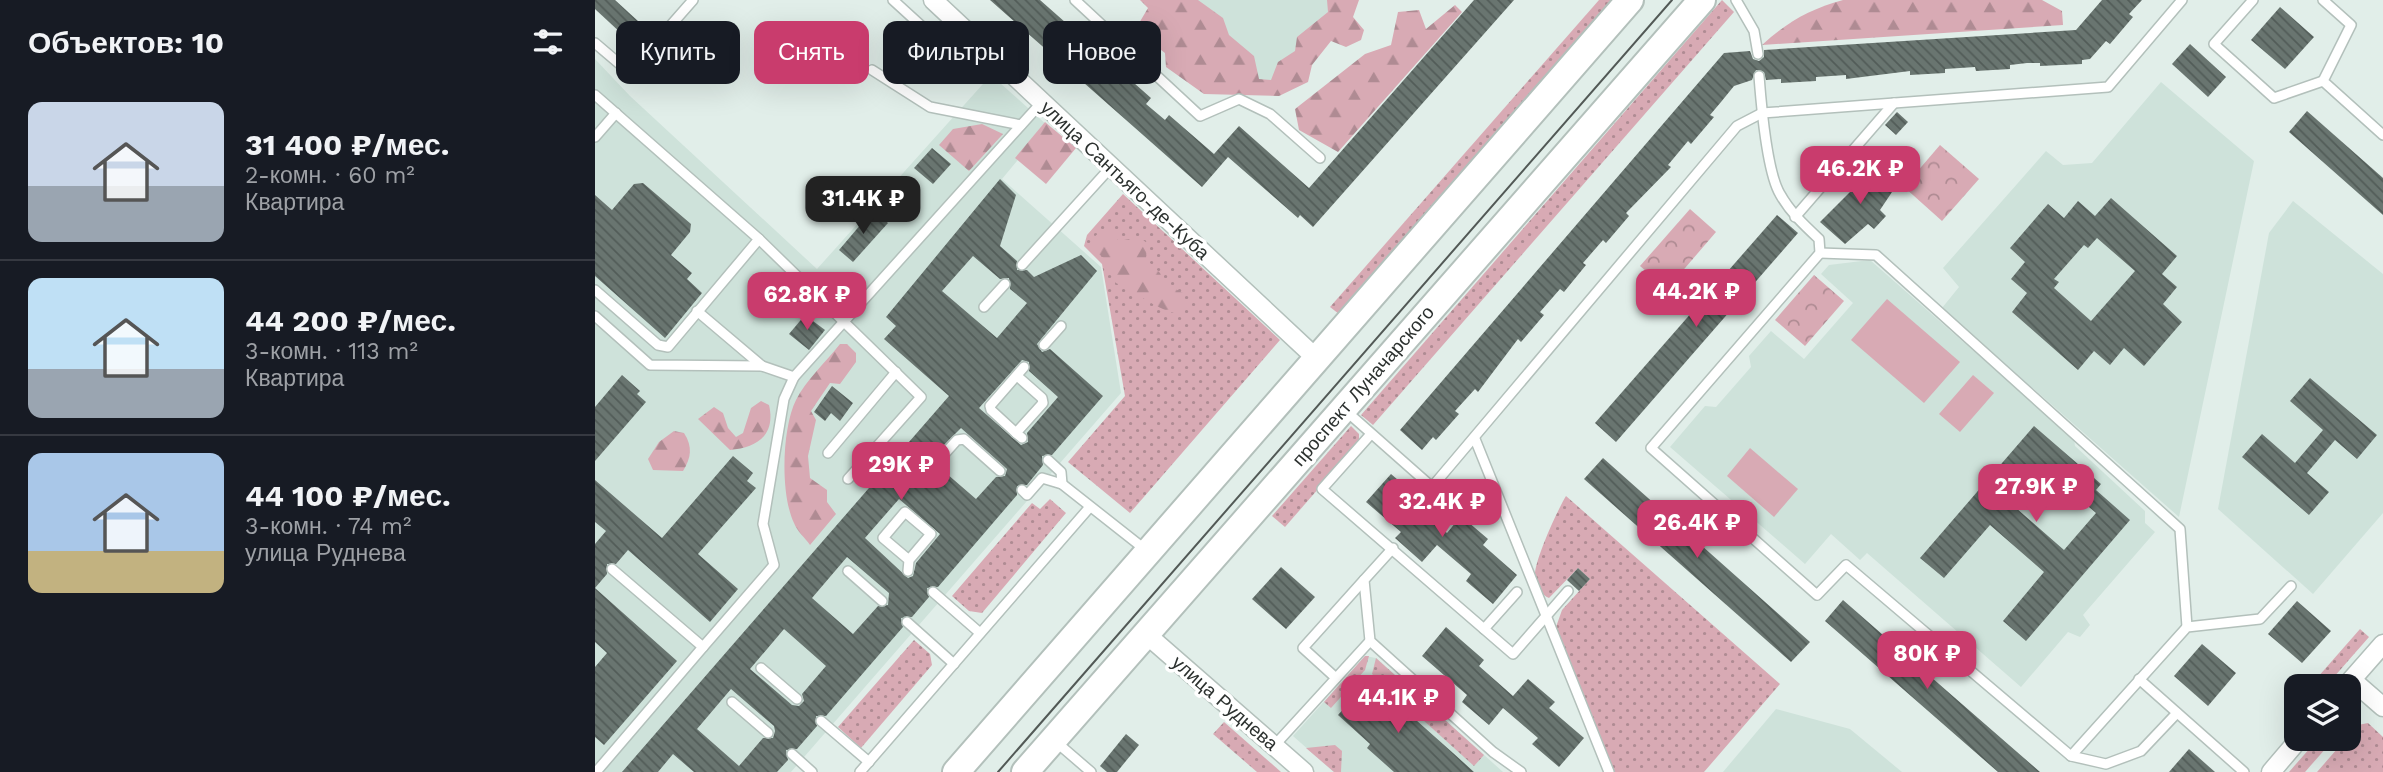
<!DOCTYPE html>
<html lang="ru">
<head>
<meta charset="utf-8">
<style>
  body { margin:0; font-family:"Work Sans",sans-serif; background:#20242c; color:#f1f3f6; height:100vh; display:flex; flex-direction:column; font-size:26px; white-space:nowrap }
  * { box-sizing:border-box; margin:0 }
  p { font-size:23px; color:#9ea1a6 }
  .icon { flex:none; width:38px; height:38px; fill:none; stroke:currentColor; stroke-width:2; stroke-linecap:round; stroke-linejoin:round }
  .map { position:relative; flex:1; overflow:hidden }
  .side { display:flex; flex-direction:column; background:#171b24; width:595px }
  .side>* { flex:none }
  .hud { position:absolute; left:21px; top:21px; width:665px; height:63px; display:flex; gap:14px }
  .fabs { position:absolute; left:1689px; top:674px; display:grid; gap:14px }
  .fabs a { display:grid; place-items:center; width:77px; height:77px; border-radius:14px; background:#171b24; box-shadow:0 7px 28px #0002; font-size:35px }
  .price { position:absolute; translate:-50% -60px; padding:0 16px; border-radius:14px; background:#c93c6d; color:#fff; font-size:23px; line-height:46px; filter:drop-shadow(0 2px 4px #0008) }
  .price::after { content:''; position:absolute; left:50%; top:42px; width:21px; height:16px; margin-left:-10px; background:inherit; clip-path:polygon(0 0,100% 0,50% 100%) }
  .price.active { background:#222; color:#fff }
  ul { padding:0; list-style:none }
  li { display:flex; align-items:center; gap:21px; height:175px; padding:0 28px }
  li+li { border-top:2px solid #363941 }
  li span { display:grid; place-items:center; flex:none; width:196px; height:140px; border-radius:14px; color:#555 }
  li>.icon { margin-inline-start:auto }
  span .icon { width:84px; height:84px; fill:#fffc; stroke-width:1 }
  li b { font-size:30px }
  h2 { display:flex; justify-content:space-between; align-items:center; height:84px; padding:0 28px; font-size:30px }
  .pill { padding:0 24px; border-radius:14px; background:#171b24; box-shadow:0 7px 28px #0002; font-size:24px; line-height:63px }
  .pill.active { background:#c93c6d; color:#fff }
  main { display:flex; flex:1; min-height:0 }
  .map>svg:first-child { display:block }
</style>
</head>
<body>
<main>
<section class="side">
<h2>Объектов: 10<svg class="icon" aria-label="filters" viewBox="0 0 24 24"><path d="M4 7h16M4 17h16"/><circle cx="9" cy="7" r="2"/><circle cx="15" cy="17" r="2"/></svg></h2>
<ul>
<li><span style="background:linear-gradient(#c9d6e8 60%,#9aa5b1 0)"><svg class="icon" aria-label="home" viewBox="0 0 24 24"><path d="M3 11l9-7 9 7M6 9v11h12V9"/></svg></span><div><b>31 400 ₽/мес.</b><p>2-комн. · 60 m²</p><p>Квартира</p></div></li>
<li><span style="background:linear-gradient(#bfe0f5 65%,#9aa5b1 0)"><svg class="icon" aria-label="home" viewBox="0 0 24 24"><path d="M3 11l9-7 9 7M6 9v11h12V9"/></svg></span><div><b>44 200 ₽/мес.</b><p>3-комн. · 113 m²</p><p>Квартира</p></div></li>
<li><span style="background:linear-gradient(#a9c7e8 70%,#c2b280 0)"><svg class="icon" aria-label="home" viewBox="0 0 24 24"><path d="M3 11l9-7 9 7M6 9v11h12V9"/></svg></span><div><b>44 100 ₽/мес.</b><p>3-комн. · 74 m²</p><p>улица Руднева</p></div></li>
</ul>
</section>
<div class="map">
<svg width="1788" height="772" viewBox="0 0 1788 772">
  <defs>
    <pattern id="grass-dots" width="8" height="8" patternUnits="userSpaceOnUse" patternTransform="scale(1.75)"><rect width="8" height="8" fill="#d8aab4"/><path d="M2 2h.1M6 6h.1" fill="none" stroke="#af8b93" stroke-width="1.8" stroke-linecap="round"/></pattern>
    <pattern id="forest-firs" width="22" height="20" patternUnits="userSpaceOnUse" patternTransform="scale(1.75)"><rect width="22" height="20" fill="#d8aab4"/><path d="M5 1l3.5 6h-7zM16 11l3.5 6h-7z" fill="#af8b93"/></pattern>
    <pattern id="park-crowns" width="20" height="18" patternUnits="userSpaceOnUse" patternTransform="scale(1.75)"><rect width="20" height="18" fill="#d8aab4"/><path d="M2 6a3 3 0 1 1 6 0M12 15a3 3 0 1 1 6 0" fill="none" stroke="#af8b93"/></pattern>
    <pattern id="building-back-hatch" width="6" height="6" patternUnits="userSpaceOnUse" patternTransform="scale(1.75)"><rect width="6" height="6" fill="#697570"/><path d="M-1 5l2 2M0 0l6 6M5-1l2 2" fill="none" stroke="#525c58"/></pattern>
  </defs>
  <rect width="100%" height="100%" fill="#e1eee9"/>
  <g fill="#cee2da">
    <polygon points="564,0 756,0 673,94"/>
    <polygon points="0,59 35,96 222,269 396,75 452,125 407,179 506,267 526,393 196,772 0,772"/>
    <polygon points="1566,82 1659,161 1584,517 1347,308 1364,287 1348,268 1451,151 1468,165 1497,163"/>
    <polygon points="1698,201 1788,274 1788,513 1718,594 1623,509 1674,233"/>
    <polygon points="1275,260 1479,439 1480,446 1550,511 1550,523 1560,532 1488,615 1495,625 1485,637 1473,632 1426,687 1272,553 1265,560 1236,534 1210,564 1075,447 1110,406 1121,407 1156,367 1154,356 1176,331 1209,359 1258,303 1226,274 1234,265"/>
    <polygon points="770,656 781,658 908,772 739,772 698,736"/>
    <polygon points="1181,709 1255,729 1307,772 1128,772"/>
  </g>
  <g fill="url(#grass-dots)">
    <polygon points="1004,0 1019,0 744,314 735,307"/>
    <polygon points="1127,0 1139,12 778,425 766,415"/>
    <polygon points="528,194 685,340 535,513 473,462 530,396 507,264 489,246 492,235"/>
    <polygon points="756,426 764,434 764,442 690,527 677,516"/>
    <path d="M971,496L1185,684L1109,772H1018L961,627L967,610L995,579L983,568L954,598C947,596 940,584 940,576C939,561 963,509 971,496Z"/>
    <polygon points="455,499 471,513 387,613 374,611 357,596 437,503 445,509"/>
    <polygon points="1765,629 1774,637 1731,686 1715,686"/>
    <polygon points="319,640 335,654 337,665 266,748 243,727"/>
    <polygon points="770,656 774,656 770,670 736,708 729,702"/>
    <polygon points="781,658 889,755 879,766 777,674"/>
    <polygon points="629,722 686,772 662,772 618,734"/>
    <polygon points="1773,723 1788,737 1788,772 1722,772 1763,725"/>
    <polygon points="1723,739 1739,739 1710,772 1694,772"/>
    <polygon points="740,745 747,751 746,772 739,772 711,748"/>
  </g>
  <g fill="url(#forest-firs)">
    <polygon points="545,0 603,0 628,18 634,35 659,56 664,79 676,80 683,62 700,51 702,37 733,12 732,0 764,0 758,17 769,30 766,40 751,47 736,41 717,65 713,82 684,96 609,94 571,67 570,53 540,30 553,8"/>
    <path d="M1248,0H1447L1467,11L1468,25L1167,45C1192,22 1215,9 1248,0Z"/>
    <polygon points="860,5 867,12 743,152 704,130 700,109 770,54 796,45 803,12 824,10 831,29"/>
    <polygon points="450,122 481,148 451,184 420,158"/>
    <polygon points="387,124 408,134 374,171 344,145 358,129"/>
    <path d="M513,230L524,241L544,237L552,243L551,259L565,273L569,283L588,293L590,303L579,313C560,308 541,292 521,283L511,260L498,249V238L506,231Z"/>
    <path d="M245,344H252L261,353V362L245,384L235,383L216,411L221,420L213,456L215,478L232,490V502L241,514L215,545C210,538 202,531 199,523C185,494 187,428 201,400C211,380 231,362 245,344Z"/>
    <path d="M166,401L174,405C181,435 162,448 135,450L103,419L119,407L128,413L133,428L141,437L148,433L156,408Z"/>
    <path d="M79,431L89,433C98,447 96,458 88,471L58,470L53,459L64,442Z"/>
  </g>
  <g fill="url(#park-crowns)">
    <polygon points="1345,145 1384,179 1347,221 1309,187"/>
    <polygon points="1095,209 1121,232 1072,289 1045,266"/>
    <polygon points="1219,275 1249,301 1210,346 1180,320"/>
  </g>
  <g fill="#d8aab4">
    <polygon points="1292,299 1365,362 1329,403 1256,340"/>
    <polygon points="1378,375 1399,393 1365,432 1344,414"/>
    <polygon points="1155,448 1203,489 1179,517 1132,476"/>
  </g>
  <g fill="url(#building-back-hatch)" fill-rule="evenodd">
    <polygon points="0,0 20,0 56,33 42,48 0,9"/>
    <polygon points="395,0 445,0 556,98 551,104 570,120 574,115 619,154 644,126 714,188 879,0 919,0 718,227 705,215 703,218 633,157 607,187"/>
    <polygon points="1507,0 1547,0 1534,14 1538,17 1515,44 1511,41 1495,59 1487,60 1487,64 1445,66 1445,63 1432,63 1415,65 1415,69 1381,71 1380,67 1350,69 1350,73 1315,75 1315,71 1251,79 1251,75 1221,77 1221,81 1186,83 1186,79 1171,80 1169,72 1161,70 1157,80 1139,86 1126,102 1115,115 1119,117 1096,144 1093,141 1073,165 1076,167 1031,213 1034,216 1011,243 1008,240 988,263 991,265 969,292 965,289 945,312 949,315 926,342 923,339 883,392 880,389 860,411 864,414 841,440 838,437 827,450 805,430 1129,53 1155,51 1158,59 1164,61 1169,57 1169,50 1481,30"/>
    <polygon points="1685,7 1719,37 1690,69 1656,40"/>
    <polygon points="1595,44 1631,77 1613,97 1577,64"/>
    <polygon points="1712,111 1788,178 1788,215 1694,132"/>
    <polygon points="1302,112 1313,122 1301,135 1290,125"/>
    <polygon points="337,148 356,164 338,184 319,168"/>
    <polygon points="1276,164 1301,186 1285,210 1291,216 1279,229 1273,224 1250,244 1225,222 1259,188"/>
    <path d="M405,179L421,195L405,246L422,261V270H432L439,277L486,255L502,271L442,344L447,352L455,349L508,396L457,455L447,456L448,465L432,485L422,486V495L343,587L332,588L334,597L317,617L306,618L308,627L231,716H221L222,726L202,749L191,750L193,760L182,772H99L78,754L63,772H27L354,396L289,339L301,326L291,317ZM378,256L405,279L414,278L415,289L432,303L402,338L347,291ZM427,360L434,362V371L463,397L432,433L433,442L426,445L384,408ZM366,428L412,469L410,476L401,477L381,499L337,461L339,455ZM304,499L345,534L321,563L318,576L313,578L270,538ZM252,557L294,593L293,605L283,606L258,634L217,598ZM189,629L231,666L207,694L209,701L204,706L197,705L155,669ZM136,689L179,726L180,731L178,738H168L144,766L102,729Z"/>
    <polygon points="48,183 96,224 95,232 76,255 97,273 92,279 107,293 70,338 0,276 0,195 17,210 39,184"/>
    <path d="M1516,198L1582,256L1567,274L1582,287L1568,304L1587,322L1549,366L1529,348L1515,365L1499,351L1483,370L1417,312L1432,293L1416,279L1430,262L1415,248L1453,204L1469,218L1483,201L1500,216ZM1502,238L1540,271L1496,321L1459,288L1464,282L1459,279L1489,245L1493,248Z"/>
    <polygon points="278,210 293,223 258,262 244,250"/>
    <polygon points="1182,215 1203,233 1021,442 1000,423"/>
    <polygon points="210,315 230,330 214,350 194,334"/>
    <polygon points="27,375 45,391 42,394 51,402 0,461 0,407"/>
    <polygon points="1715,378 1782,435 1762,459 1740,440 1712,473 1734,492 1714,515 1647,457 1667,434 1700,463 1728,430 1695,401"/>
    <polygon points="237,386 258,403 245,421 236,413 230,421 219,412"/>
    <path d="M1439,426L1506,484L1501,490L1535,520L1431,641L1408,621L1449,572L1395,525L1349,578L1325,558ZM1446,466L1501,513L1469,550L1421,508L1431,496L1424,491Z"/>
    <polygon points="138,456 158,473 152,481 161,488 103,554 143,589 115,622 33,550 21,564 12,564 12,574 0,588 0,544 11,531 0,522 0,480 67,538"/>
    <polygon points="1008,458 1215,642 1196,662 989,479"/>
    <polygon points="796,474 823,497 817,503 852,533 866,516 893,539 888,545 922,575 898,604 871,581 876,574 842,545 827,562 800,538 806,532 771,502"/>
    <polygon points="686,567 720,597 691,629 657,599"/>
    <polygon points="983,568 995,579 984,591 972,580"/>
    <polygon points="0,588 82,661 9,745 0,737 0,667 12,653 0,642"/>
    <polygon points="1248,600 1352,691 1445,772 1403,772 1230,621"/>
    <polygon points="1702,601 1736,631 1707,663 1673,634"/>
    <polygon points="851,627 889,660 884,666 918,696 933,679 960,702 954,708 989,738 964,767 937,744 943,738 908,708 894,725 867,702 872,695 827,656"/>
    <polygon points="1607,644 1641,673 1613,706 1579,676"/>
    <polygon points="775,679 858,753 879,772 799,772 772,748 775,744 743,715"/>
    <polygon points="531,734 544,745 522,772 512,772 505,766"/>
    <polygon points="1594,749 1620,772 1574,772"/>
  </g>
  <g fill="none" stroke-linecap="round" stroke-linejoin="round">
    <g stroke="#b3c0bb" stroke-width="12">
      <g id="service">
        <polyline points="298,0 380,75"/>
        <polyline points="480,0 605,116 644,99 675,114 725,158"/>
        <polyline points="1141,0 1159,31 1163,54"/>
        <polyline points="1658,0 1619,44 1679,98 1728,81"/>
        <polyline points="1728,0 1756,25 1728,81 1788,135"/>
        <polyline points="0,43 27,66 40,66 98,0"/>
        <polyline points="277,70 335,107 426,125"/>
        <path d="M1164,76C1166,102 1172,172 1185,194C1195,212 1209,225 1224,239L1225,253L1056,448L1222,595L1251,565L1476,756L1511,764L1546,751L1582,713"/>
        <polyline points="0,95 164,239 73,347 63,345 0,290"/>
        <polyline points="0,137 21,113"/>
        <polyline points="1200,217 1299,103"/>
        <polyline points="164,239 326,397 253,479"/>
        <polyline points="1225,253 1281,255 1585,529 1592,627"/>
        <polyline points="427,265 516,167"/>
        <polyline points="389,307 410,284"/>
        <polyline points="102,311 167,366"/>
        <polyline points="0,316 55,365 167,366 199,377 447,102"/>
        <polyline points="449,345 466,326"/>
        <polyline points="422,376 447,398 448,403 421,433 427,438"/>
        <polyline points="751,411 837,487 1142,126 1167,113 1513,87 1587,0"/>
        <polyline points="421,433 396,410 395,406 429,367"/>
        <polyline points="776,434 727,489 918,654 973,591"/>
        <polyline points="880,439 1014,772"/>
        <polyline points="233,453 301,372"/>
        <polyline points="344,460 362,440 369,439 405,471"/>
        <polyline points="453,460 466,472 467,484"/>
        <polyline points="427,490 432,495 447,478 467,484 552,551"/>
        <polyline points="798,548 769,580 775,641 898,752 926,772"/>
        <polyline points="17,569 108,647 179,565 168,524 189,399 199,377"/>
        <polyline points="253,571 287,601"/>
        <polyline points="313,571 314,560 336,534 310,512 288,538 314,560"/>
        <polyline points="338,592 385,633"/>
        <polyline points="312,622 359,664"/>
        <polyline points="889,629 922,592"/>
        <polyline points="166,668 202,699"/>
        <polyline points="741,678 708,648 769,580"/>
        <polyline points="1544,679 1649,772"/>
        <polyline points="137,702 173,733"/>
        <polyline points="226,721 274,762"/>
        <polyline points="460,741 496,772"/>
        <polyline points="679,746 775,641"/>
        <polyline points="197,754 217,772"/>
        <polyline points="1476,756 1592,627 1665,619 1696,586"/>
        <polyline points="1,772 108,647"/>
        <polyline points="265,772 494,508"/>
      </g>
    </g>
    <g stroke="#b3c0bb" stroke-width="21">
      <g id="minor">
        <polyline points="338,0 722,359"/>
        <polyline points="551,634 709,772"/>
        <polyline points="1757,680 1788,707"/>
        <polyline points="1751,686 1788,644"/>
        <polyline points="1676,772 1705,738"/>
      </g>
    </g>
    <g stroke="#b3c0bb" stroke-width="30">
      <g id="secondary">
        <polyline points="361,772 1035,0"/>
        <polyline points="430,772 1107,0"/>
      </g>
    </g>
    <use href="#service" stroke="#fff" stroke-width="9"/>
    <use href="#minor" stroke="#fff" stroke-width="18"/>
    <use href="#secondary" stroke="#fff" stroke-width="26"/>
    <polyline stroke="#525956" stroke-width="2" points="403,772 1077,0"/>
  </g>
  <g text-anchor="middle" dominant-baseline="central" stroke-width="7" stroke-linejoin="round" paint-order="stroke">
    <g font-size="19" fill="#2c312f" stroke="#fff">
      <text transform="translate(530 180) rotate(43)">улица Сантьяго-де-Куба</text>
      <text transform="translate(768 386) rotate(-49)">проспект Луначарского</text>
      <text transform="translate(630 703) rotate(41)">улица Руднева</text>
    </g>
  </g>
</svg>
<div class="fabs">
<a><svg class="icon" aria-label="layers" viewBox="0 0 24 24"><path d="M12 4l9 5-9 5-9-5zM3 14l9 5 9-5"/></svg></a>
</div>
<b class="price" style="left:1265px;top:206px">46.2K ₽</b>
<b class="price active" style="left:268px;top:236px">31.4K ₽</b>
<b class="price" style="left:1101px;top:329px">44.2K ₽</b>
<b class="price" style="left:212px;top:332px">62.8K ₽</b>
<b class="price" style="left:306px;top:502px">29K ₽</b>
<b class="price" style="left:1441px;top:524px">27.9K ₽</b>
<b class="price" style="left:847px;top:539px">32.4K ₽</b>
<b class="price" style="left:1102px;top:560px">26.4K ₽</b>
<b class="price" style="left:1332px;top:691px">80K ₽</b>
<b class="price" style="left:803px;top:735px">44.1K ₽</b>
<div class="hud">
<a class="pill">Купить</a>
<a class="pill active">Снять</a>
<a class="pill">Фильтры</a>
<a class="pill">Новое</a>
</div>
</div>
</main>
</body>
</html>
